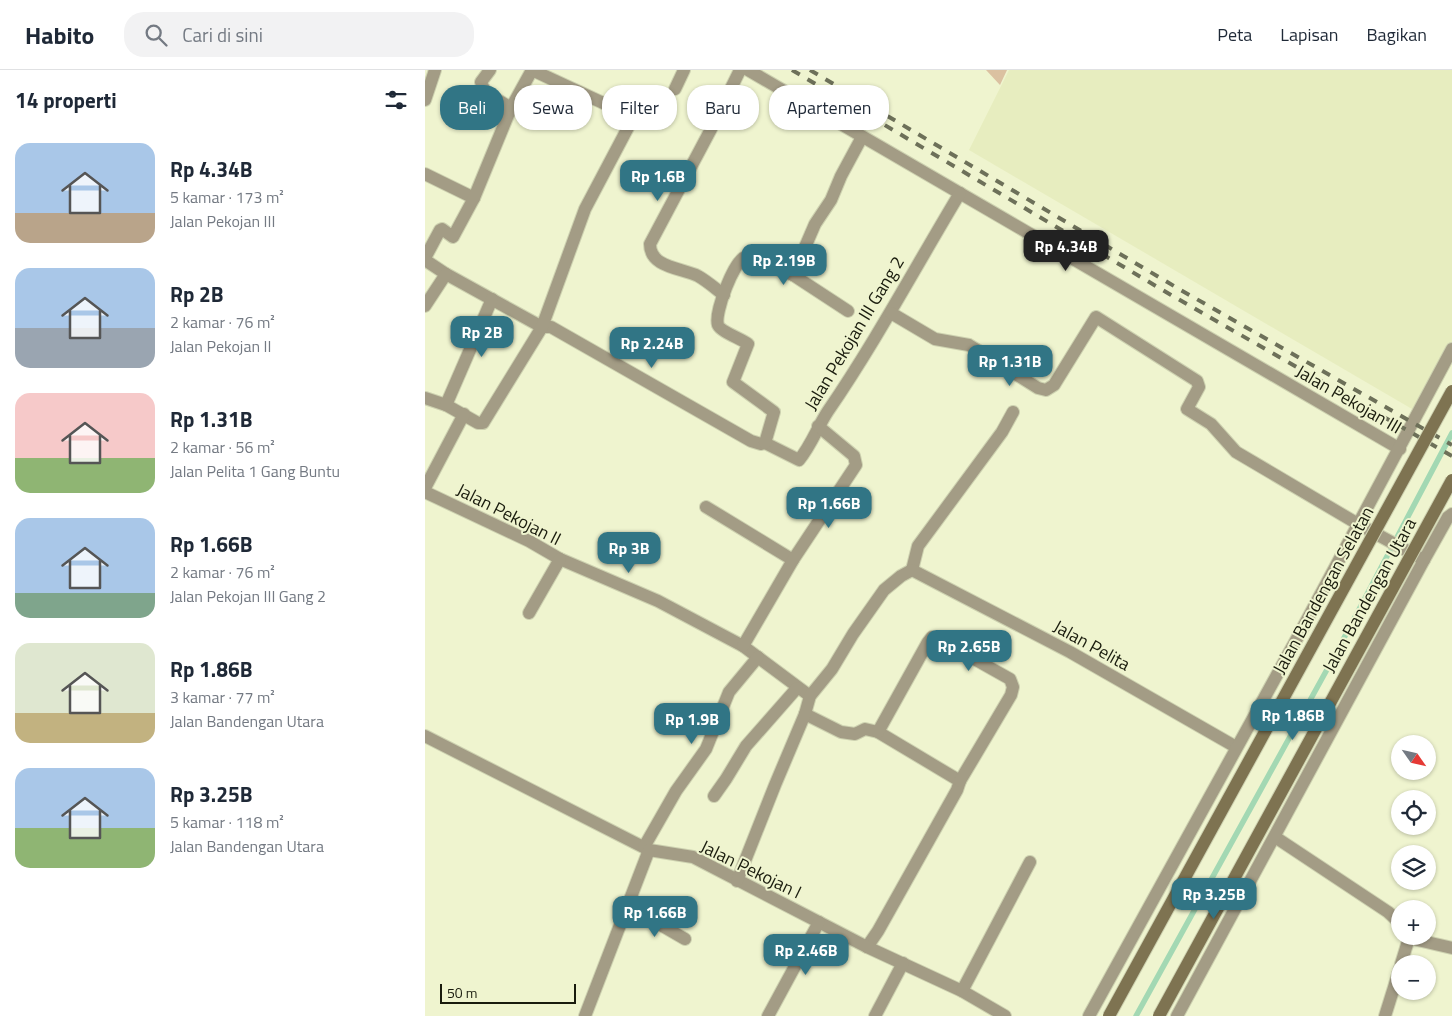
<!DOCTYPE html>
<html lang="id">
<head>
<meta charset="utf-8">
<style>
  body { margin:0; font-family:"Titillium Web",sans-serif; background:#f2f2f3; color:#1f2937; height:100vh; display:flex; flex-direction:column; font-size:19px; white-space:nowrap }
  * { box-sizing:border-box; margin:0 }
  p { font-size:16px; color:#747a83 }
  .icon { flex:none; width:28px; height:28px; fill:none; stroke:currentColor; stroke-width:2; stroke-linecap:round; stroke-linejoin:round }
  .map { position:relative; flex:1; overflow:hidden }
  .details { display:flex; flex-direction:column; background:#fff; width:425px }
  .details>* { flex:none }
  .top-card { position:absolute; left:15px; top:15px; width:475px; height:45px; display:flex; gap:10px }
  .needle { width:32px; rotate:124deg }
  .controls { position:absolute; left:966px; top:665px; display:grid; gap:10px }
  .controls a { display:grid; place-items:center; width:45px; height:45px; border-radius:50%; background:#fff; box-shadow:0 1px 4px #0004; font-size:25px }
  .scale { position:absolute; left:15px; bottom:12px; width:136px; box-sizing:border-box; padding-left:5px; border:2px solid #191b0d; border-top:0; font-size:14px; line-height:18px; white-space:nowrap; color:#191b0d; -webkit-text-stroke:4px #eff4cf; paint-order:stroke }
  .price { position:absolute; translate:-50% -42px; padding:0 11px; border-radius:10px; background:#317585; color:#fff; font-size:16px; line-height:32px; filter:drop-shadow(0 1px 2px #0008) }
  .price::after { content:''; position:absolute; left:50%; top:30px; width:15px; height:11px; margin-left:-8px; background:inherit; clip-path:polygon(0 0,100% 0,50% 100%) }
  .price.active { background:#222; color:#fff }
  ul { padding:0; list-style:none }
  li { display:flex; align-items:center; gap:15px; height:125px; padding:0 15px }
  li span { display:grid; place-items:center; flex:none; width:140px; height:100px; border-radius:15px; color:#555 }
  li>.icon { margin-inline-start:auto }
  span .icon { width:60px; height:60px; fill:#fffc; stroke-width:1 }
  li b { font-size:21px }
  h2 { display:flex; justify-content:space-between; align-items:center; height:60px; padding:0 15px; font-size:21px }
  .chip { padding:0 18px; border-radius:20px; background:#fff; box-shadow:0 1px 4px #0004; font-size:18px; line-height:45px }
  .chip.active { background:#317585; color:#fff }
  header { display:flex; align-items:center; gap:30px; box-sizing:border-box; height:70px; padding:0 25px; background:#fff; border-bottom:1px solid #e0e1e3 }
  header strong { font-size:24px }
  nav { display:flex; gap:28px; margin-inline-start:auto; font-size:18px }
  .search { width:350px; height:45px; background:#f2f2f3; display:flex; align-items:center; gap:12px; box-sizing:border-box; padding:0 18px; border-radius:20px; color:#747a83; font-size:19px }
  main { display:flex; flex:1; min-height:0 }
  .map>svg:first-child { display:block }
</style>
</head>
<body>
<header>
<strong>Habito</strong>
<div class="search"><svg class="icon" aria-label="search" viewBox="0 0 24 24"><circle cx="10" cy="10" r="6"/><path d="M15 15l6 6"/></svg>Cari di sini</div>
<nav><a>Peta</a><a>Lapisan</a><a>Bagikan</a></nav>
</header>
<main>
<section class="details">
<h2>14 properti<svg class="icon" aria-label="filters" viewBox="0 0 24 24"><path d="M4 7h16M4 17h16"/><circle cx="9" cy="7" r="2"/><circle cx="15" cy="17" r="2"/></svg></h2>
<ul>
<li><span style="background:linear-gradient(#a9c7e8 70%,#b9a48a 0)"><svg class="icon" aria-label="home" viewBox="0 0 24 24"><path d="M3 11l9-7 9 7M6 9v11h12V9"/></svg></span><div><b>Rp 4.34B</b><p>5 kamar · 173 m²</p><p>Jalan Pekojan III</p></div></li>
<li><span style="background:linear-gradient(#a9c7e8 60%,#9aa5b1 0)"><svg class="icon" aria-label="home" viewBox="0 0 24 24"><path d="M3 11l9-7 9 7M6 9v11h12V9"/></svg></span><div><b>Rp 2B</b><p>2 kamar · 76 m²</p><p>Jalan Pekojan II</p></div></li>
<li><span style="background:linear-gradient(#f6c9c9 65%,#8fb573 0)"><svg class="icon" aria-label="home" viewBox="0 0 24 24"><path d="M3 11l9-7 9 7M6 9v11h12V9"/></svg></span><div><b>Rp 1.31B</b><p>2 kamar · 56 m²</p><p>Jalan Pelita 1 Gang Buntu</p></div></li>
<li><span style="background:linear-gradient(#a9c7e8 75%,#7fa58c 0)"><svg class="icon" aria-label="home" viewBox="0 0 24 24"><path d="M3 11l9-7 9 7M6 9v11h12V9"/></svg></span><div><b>Rp 1.66B</b><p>2 kamar · 76 m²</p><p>Jalan Pekojan III Gang 2</p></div></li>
<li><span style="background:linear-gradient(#dfe7d0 70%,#c2b280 0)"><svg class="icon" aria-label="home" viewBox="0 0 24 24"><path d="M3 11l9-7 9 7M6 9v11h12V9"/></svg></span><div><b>Rp 1.86B</b><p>3 kamar · 77 m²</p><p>Jalan Bandengan Utara</p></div></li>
<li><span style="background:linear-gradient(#a9c7e8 60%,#8fb573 0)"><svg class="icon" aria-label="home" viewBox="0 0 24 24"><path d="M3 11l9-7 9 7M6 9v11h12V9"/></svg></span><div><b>Rp 3.25B</b><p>5 kamar · 118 m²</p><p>Jalan Bandengan Utara</p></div></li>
</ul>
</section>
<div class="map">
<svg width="1027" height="946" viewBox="0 0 1027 946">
  <rect width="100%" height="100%" fill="#eff4cf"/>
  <polygon fill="#e7edbf" points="584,0 1027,0 1027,293 999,346 544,80"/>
  <polygon fill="#dbc1a1" points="561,0 582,0 575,15"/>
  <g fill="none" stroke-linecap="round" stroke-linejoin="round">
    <polyline stroke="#a3d8b3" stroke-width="5.5" points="711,946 910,585 1027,363"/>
    <g stroke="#cdd1b0" stroke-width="14">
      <g id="street">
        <path d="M65,0L56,12C59,25 76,31 86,38"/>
        <polyline points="323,0 975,379"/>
        <polyline points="250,19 259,0"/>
        <polyline points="0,30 10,0"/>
        <polyline points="0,104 49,128"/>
        <polyline points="0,188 15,160 17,159 28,167 49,128 86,38 107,0"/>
        <path d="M0,190L21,204L117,257H126L326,371L336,374L340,373L374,390C386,376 393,356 403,341C451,271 491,196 535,123"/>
        <polyline points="368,205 390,154 406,130 416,106 437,67"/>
        <path d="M299,225C291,219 282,211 273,206C257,198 225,198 225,174L285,61L315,0"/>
        <polyline points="0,236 21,204"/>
        <polyline points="466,243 510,269 544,275 613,318 621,320 629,315 671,247 772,311 774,317 762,339 786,354 811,382 933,454 999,490"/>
        <polyline points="0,328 21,335 53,353 58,353 117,257 160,139 207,50 204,45 107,0"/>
        <polyline points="21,335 67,229"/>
        <path d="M340,373L349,342L308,312L323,274C317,269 296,262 293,255C289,243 309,191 320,187L368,205L423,241"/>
        <polyline points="0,418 39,344"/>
        <polyline points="0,422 104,471 135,489 233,531 318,576 385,626"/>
        <polyline points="281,437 368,490"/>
        <polyline points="487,500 493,476 577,362 588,342"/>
        <polyline points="104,543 135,489"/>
        <polyline points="318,576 368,490 431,395 429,386 393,356"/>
        <polyline points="380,644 416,662 430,664 440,659 453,662 535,711 532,720 453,861 442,877"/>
        <polyline points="453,662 503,572 507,567 512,568 585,609 588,617 586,625 535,711"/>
        <polyline points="0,666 224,780 268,787 442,877 537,921 580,946"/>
        <polyline points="289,726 301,709 321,676 372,618"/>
        <polyline points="850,767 963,842 975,853"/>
        <polyline points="219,777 251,721 281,679 304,622 333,587"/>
        <polyline points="312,811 350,715 380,644 385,626 407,599 428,564 459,520 476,506 487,500 645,582 811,677"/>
        <polyline points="203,836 260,869"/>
        <polyline points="984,868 1027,878"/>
        <polyline points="976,894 984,868 983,866"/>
        <polyline points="537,921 605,792"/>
        <polyline points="160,946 224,780"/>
        <polyline points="343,946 394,852"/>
        <polyline points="450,946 478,893"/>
        <polyline points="664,946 875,563 1027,279"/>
        <polyline points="752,946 999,490 1023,447 1027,444"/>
        <polyline points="960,946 975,898"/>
      </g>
    </g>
    <use href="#street" stroke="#a39c85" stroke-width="12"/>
    <g stroke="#6d7059" stroke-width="4" stroke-dasharray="9 9" stroke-linecap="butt">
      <polyline points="367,0 746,225 1027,386"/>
      <polyline points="385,0 754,219 1027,375"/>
    </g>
    <g stroke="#cdd1b0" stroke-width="14" stroke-linecap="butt">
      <g id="secondary-bridge">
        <polyline points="684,946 1027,321"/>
        <polyline points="734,946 1027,410"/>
      </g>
    </g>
    <use href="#secondary-bridge" stroke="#7e7351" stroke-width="12"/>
  </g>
  <g text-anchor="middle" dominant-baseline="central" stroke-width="4" stroke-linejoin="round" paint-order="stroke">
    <g font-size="18" fill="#191b0d" stroke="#eff4cf">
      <text transform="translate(429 263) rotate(-59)">Jalan Pekojan III Gang 2</text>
      <text transform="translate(924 329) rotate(30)">Jalan Pekojan III</text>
      <text transform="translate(84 444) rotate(27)">Jalan Pekojan II</text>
      <text transform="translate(898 520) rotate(-61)">Jalan Bandengan Selatan</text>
      <text transform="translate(944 525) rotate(-61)">Jalan Bandengan Utara</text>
      <text transform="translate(667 575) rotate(29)">Jalan Pelita</text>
      <text transform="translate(326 799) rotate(26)">Jalan Pekojan I</text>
    </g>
  </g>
</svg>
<div class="controls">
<a><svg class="needle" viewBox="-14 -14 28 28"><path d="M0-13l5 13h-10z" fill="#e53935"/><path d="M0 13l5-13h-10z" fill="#747a83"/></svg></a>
<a><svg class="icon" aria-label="locate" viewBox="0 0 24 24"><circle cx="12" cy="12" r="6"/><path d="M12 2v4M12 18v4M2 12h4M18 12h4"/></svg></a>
<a><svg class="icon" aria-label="layers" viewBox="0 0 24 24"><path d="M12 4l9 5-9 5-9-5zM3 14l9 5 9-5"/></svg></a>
<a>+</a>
<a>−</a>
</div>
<div class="scale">50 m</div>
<b class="price" style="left:233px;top:132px">Rp 1.6B</b>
<b class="price active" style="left:641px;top:202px">Rp 4.34B</b>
<b class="price" style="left:359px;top:216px">Rp 2.19B</b>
<b class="price" style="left:57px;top:288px">Rp 2B</b>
<b class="price" style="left:227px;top:299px">Rp 2.24B</b>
<b class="price" style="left:585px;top:317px">Rp 1.31B</b>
<b class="price" style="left:404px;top:459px">Rp 1.66B</b>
<b class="price" style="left:204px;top:504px">Rp 3B</b>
<b class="price" style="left:544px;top:602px">Rp 2.65B</b>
<b class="price" style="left:868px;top:671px">Rp 1.86B</b>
<b class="price" style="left:267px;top:675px">Rp 1.9B</b>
<b class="price" style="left:789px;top:850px">Rp 3.25B</b>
<b class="price" style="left:230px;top:868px">Rp 1.66B</b>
<b class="price" style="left:381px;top:906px">Rp 2.46B</b>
<div class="top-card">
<a class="chip active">Beli</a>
<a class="chip">Sewa</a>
<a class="chip">Filter</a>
<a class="chip">Baru</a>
<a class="chip">Apartemen</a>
</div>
</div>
</main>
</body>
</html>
